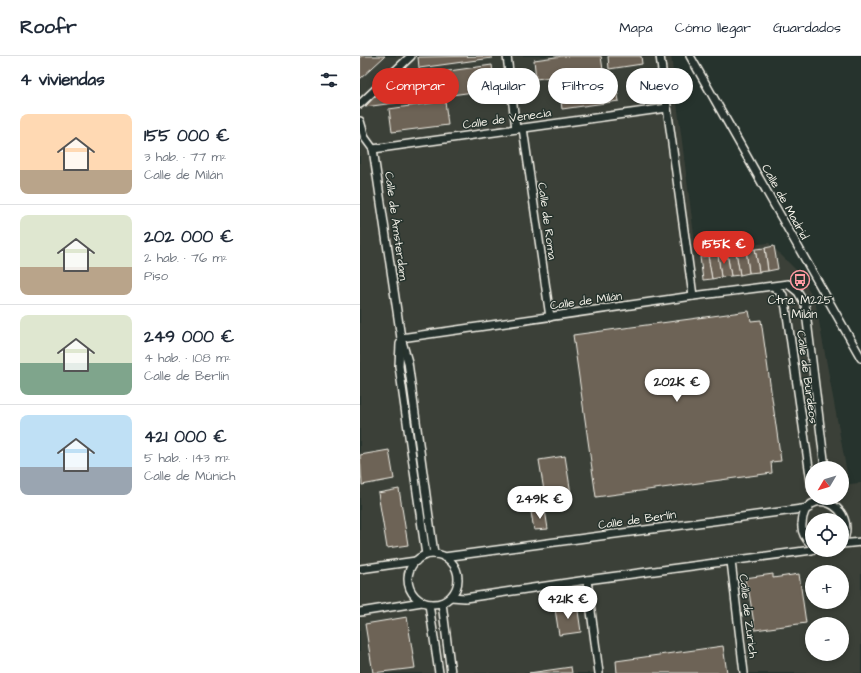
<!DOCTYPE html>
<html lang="es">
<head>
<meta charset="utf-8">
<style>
  body { margin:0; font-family:"Architects Daughter",sans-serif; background:#f6f6f7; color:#1f2937; height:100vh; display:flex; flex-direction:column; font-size:15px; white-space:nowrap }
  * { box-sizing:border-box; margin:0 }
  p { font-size:13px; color:#747a83 }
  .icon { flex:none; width:22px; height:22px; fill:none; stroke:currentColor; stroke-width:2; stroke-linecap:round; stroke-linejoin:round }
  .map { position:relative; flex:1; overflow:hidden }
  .details { display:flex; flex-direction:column; background:#fff; width:360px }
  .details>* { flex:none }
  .banner { position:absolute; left:12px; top:12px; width:380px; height:36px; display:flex; gap:8px }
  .needle { width:26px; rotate:232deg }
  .fabs { position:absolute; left:445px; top:405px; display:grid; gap:8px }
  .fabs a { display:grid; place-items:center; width:44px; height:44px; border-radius:50%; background:#fff; box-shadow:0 2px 6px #0003; font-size:20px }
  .price { position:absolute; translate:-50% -34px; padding:0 9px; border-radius:14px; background:#fff; color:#222; font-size:13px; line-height:26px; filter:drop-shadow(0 1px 2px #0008) }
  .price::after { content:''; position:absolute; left:50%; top:24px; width:12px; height:9px; margin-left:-6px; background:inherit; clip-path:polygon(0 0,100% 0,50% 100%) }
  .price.selected { background:#d93025; color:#fff }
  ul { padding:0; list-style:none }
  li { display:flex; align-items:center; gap:12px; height:100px; padding:0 20px }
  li+li { border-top:1px solid #e0e1e3 }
  li span { display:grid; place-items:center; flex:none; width:112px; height:80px; border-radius:8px; color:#555 }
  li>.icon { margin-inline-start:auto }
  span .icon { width:48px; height:48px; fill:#fffc; stroke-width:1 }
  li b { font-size:17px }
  h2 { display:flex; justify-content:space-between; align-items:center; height:48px; padding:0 20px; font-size:17px }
  .chip { padding:0 14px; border-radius:18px; background:#fff; box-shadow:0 2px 6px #0003; font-size:14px; line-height:36px }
  .chip.selected { background:#d93025; color:#fff }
  header { display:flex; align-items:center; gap:24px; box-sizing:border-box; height:56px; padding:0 20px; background:#fff; border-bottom:1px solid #e0e1e3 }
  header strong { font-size:19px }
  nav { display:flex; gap:22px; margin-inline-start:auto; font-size:14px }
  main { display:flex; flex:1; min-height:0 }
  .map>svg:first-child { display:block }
</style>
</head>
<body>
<header>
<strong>Roofr</strong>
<nav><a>Mapa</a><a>Cómo llegar</a><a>Guardados</a></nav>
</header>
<main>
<section class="details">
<h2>4 viviendas<svg class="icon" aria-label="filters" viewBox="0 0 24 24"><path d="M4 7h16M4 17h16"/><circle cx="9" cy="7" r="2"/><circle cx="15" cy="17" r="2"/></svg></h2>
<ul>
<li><span style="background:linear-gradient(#ffd9b3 70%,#b9a48a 0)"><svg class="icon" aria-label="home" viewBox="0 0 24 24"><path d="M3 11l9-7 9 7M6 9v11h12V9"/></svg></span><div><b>155 000 €</b><p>3 hab. · 77 m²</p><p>Calle de Milán</p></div></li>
<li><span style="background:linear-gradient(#dfe7d0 65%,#b9a48a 0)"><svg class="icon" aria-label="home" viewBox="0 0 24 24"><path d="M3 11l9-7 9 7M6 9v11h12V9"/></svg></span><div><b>202 000 €</b><p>2 hab. · 76 m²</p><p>Piso</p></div></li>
<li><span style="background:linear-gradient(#dfe7d0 60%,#7fa58c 0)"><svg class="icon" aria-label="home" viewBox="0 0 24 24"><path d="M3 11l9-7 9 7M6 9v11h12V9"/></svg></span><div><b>249 000 €</b><p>4 hab. · 108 m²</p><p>Calle de Berlín</p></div></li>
<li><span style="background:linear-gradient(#bfe0f5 65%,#9aa5b1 0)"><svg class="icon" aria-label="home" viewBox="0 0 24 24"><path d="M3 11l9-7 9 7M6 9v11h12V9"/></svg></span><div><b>421 000 €</b><p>5 hab. · 143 m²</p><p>Calle de Múnich</p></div></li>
</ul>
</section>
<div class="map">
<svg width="501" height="617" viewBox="0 0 501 617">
  <rect width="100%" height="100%" fill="#26332d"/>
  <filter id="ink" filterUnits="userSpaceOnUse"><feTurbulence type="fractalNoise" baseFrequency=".025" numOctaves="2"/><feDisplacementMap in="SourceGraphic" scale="8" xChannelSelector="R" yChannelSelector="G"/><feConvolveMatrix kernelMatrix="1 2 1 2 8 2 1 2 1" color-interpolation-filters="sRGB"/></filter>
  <g filter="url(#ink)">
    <path fill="#3b4139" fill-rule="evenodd" d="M0,0H311L336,195L409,187L437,215L455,244L489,428L501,427V617H0ZM452,412H482V442H452ZM452,464H482V494H452ZM452,516H482V546H452ZM452,568H482V598H452Z"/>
    <g fill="#6d6356" stroke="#f4f1e8">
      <polygon points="0,0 25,0 0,23"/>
      <polygon points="132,0 132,2 59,12 58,1"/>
      <polygon points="203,0 241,0 243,14 176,23 174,4"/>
      <polygon points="248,0 281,0 282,8 249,13"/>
      <polygon points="132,9 135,33 5,51 31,23"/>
      <polygon points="294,17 297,39 278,42 275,20"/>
      <polygon points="255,22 259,45 202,53 199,30"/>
      <polygon points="85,45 88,69 32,76 29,53"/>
      <polygon points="414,190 418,213 408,215 405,192"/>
      <polygon points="405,192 408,215 399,216 395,193"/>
      <polygon points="395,193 399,216 389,217 386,194"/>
      <polygon points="386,194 389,217 380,219 376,196"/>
      <polygon points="376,196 380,219 371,220 367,197"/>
      <polygon points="367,197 371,220 361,221 358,199"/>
      <polygon points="358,199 361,221 352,223 348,200"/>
      <polygon points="348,200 352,223 343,224 340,201"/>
      <polygon points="389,255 391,265 401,264 421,405 411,406 412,417 236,441 213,279"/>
      <polygon points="29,394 34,423 2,429 0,399"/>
      <polygon points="205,400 212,444 186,447 179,404"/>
      <polygon points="39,433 48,489 27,492 18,437"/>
      <polygon points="185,454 188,473 174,474 171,456"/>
      <polygon points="413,518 413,522 439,518 446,567 395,574 388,530 386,530 385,522"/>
      <polygon points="217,548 221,576 199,579 195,553"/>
      <polygon points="47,561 55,612 13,617 5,568"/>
      <polygon points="363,590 367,617 257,617 256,605"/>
      <polygon points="211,611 212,617 169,617"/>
    </g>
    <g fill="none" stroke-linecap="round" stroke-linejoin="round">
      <g stroke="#f4f1e8" stroke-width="10">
        <g id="minor">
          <polyline points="147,0 156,73"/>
          <polyline points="300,0 333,240"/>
          <polyline points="330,0 501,302"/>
          <polyline points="0,48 51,0"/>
          <polyline points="0,65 5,82 13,93 41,282 48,306 74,498"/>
          <polyline points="163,72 190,261"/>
          <polyline points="13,93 307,52"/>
          <polyline points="414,231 423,239 426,252 452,433"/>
          <polyline points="41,282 333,240 428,228 438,236 445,248 465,412"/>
          <polyline points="40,288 39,310 66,499"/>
          <polyline points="482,488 501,486"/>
          <path d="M452,489C445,483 441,477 442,468C444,426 501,449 482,488"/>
          <circle cx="73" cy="523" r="25"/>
          <polyline points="84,501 449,452"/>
          <polyline points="371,505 384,617"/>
          <polyline points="0,513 56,505"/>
          <polyline points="227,524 239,617"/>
          <polyline points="91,541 105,542 227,524 452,494"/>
          <polyline points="82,547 91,617"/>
          <polyline points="69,548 79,617"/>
          <polyline points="0,556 62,546"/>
        </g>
      </g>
      <use href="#minor" stroke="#26332d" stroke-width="7"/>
    </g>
  </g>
  <defs>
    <g id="bus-ring" transform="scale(1)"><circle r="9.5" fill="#26332d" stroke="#ff9aa2" stroke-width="1.5"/><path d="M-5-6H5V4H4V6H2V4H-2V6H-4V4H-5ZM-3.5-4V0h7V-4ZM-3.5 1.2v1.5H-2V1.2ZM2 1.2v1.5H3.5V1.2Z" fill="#ff9aa2"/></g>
  </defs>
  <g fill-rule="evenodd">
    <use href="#bus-ring" x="440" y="224"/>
  </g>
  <g text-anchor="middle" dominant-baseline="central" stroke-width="3" stroke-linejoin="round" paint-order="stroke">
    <g font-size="12" fill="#f4f1e8" stroke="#26332d">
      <text transform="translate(147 63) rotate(-8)">Calle de Venecia</text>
      <text transform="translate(425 146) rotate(61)">Calle de Madrid</text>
      <text transform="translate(187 165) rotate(82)">Calle de Roma</text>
      <text transform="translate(36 170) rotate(82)">Calle de Ámsterdam</text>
      <text transform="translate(226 245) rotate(-8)">Calle de Milán</text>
      <text transform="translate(447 321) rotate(82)">Calle de Burdeos</text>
      <text transform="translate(277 464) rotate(-8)">Calle de Berlín</text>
      <text transform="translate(388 560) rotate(83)">Calle de Zurich</text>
    </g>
    <g font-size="12" fill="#f4f1e8" stroke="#26332d">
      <text x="440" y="244">Ctra. M225<tspan x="440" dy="14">- Milán</tspan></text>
    </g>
  </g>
</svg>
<div class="fabs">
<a><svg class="needle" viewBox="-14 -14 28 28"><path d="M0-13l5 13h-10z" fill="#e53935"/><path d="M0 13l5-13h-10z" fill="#747a83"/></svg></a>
<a><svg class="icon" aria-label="locate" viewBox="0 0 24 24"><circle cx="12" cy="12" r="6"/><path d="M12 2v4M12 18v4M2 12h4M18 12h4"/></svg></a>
<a>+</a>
<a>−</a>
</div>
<b class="price selected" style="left:364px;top:209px">155K €</b>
<b class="price" style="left:317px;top:347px">202K €</b>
<b class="price" style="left:180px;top:464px">249K €</b>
<b class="price" style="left:208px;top:564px">421K €</b>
<div class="banner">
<a class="chip selected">Comprar</a>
<a class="chip">Alquilar</a>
<a class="chip">Filtros</a>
<a class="chip">Nuevo</a>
</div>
</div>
</main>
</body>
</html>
